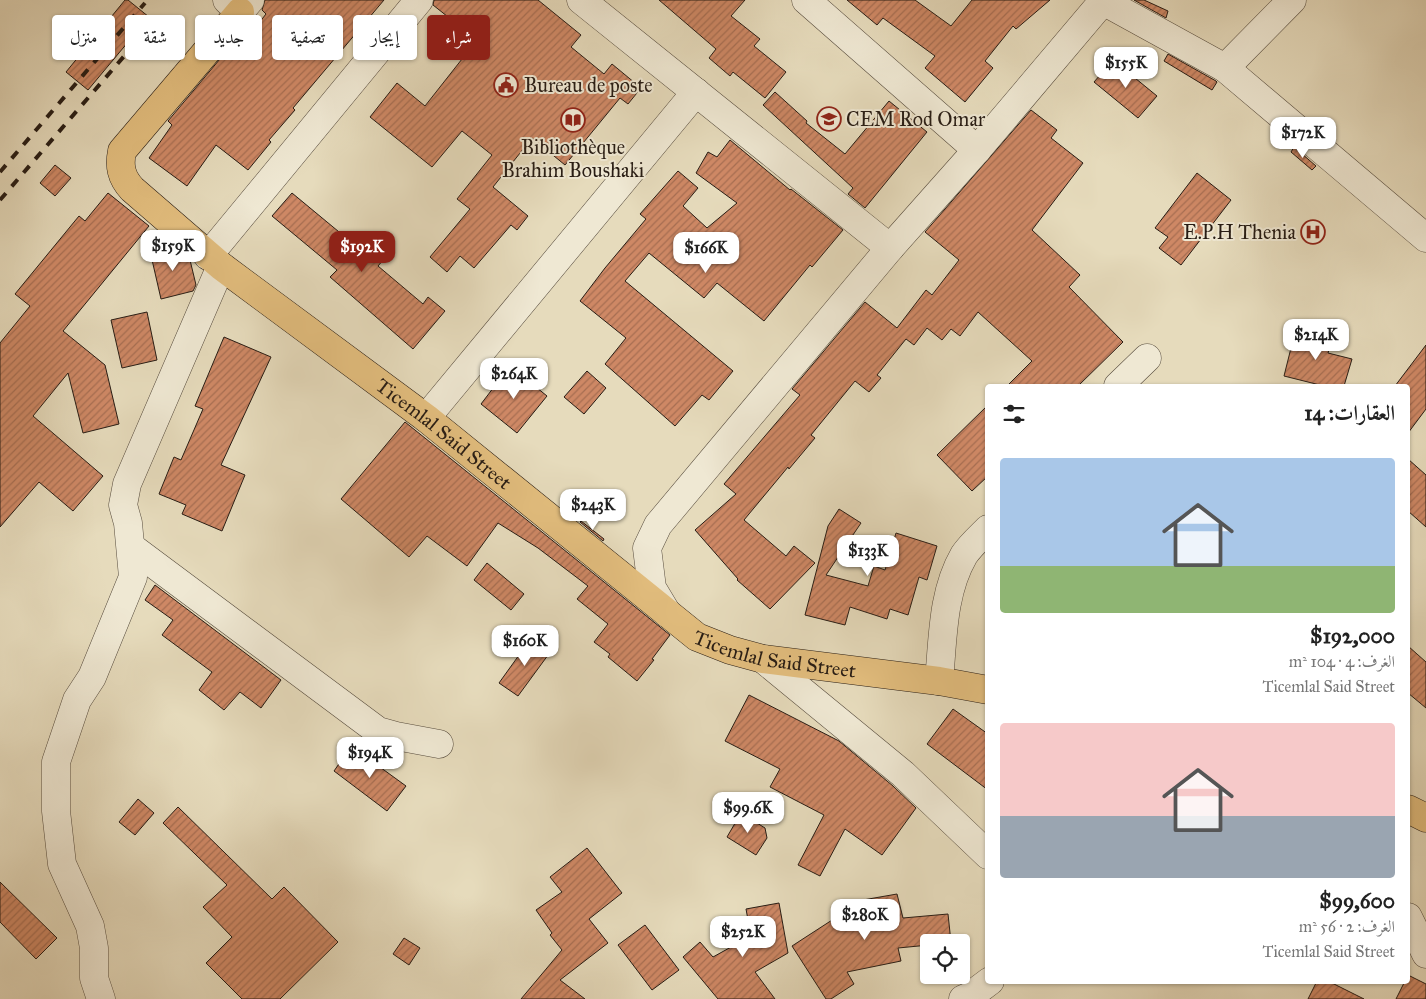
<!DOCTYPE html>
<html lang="ar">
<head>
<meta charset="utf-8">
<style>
  body { margin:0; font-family:"IM FELL Great Primer",Amiri,serif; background:#f2f2f2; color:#222; direction:rtl; height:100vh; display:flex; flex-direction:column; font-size:19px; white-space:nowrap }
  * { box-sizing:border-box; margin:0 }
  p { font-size:16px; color:#767676 }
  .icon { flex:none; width:28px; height:28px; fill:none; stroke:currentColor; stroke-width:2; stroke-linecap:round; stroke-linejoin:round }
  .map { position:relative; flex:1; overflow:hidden; direction:ltr }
  .panel { position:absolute; left:985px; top:384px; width:425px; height:600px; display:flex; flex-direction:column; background:#fff; border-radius:5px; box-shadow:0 1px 4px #0004; direction:rtl }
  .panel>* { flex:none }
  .hud { position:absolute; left:15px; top:15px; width:475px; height:45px; direction:rtl; display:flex; gap:10px }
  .controls { position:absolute; left:920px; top:934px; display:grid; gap:10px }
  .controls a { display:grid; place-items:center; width:50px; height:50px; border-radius:5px; background:#fff; box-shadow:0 1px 4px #0004; font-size:25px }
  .price { position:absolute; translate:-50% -42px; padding:0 11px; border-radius:10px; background:#fff; color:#222; font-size:16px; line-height:32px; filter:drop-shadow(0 1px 2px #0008) }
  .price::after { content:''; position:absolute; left:50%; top:30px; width:15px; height:11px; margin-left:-8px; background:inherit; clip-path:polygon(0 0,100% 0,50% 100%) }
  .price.on { background:#8f2418; color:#fff }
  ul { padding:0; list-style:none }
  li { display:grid; align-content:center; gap:10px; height:265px; padding:0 15px }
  li span { display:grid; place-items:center; height:155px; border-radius:5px; color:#555 }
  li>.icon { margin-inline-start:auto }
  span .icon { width:90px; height:90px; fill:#fffc; stroke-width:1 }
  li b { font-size:21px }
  h2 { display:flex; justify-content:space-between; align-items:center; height:60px; padding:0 15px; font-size:21px }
  .tag { padding:0 18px; border-radius:5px; background:#fff; box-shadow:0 1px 4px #0004; font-size:18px; line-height:45px }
  .tag.on { background:#8f2418; color:#fff }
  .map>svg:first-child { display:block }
</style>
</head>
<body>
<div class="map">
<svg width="1426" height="999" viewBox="0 0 1426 999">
  <defs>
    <pattern id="building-hatch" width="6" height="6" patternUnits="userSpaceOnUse" patternTransform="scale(1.25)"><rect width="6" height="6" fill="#ce8865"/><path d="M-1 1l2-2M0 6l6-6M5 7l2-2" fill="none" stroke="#a76e52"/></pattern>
  </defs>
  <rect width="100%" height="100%" fill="#e6dbbc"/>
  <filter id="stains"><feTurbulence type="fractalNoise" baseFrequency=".004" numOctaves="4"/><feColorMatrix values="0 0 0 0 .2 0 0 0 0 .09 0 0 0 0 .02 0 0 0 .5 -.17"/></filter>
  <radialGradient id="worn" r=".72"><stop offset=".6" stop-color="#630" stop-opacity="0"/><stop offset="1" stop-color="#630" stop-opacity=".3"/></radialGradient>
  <g fill="url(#building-hatch)" stroke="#271c14">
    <polygon points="125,0 128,0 149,17 88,90 66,72"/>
    <polygon points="265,0 384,0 293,108 295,110 269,140 271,142 248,170 216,145 187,186 149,158 172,125 168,121 230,47 236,52 266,14 262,10"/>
    <polygon points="434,0 538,0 581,35 571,47 604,74 612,64 641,88 628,104 620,98 565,165 532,138 493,187 528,216 517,230 511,225 474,268 460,256 447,272 430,257 470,209 457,199 492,155 462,131 432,167 370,117 397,83 425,106 477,40 433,5"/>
    <polygon points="659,0 745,0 731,16 760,39 754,46 786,72 765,98 733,72 730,76 709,58 716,49"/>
    <polygon points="847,0 915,0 951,26 972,0 1050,0 1016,29 1013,26 985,61 993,68 965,102 925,68 935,56 883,18 877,25"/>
    <polygon points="1134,0 1144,0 1168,11 1166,18"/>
    <polygon points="1168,54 1216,81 1217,82 1212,90 1164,61"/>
    <polygon points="1113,60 1157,96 1138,118 1094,82"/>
    <polygon points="775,92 807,121 806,123 845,154 889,101 927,132 865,208 848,194 853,188 763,105"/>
    <polygon points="1031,110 1057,130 1051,138 1083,163 1032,230 1080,275 1069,287 1123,342 1078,386 1007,386 1032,361 978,312 960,336 951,329 942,340 927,328 914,345 906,339 877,375 881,378 869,392 855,381 811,435 815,438 789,469 788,467 744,520 786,556 794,546 815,563 770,609 737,580 738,579 695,530 736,494 724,484 800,395 792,389 865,302 897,328 926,290 932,295 959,260 925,232"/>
    <polygon points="730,140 790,190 791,189 843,230 812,267 810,265 764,321 717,283 704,298 649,253 625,281 733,371 709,400 702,395 675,426 605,364 626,338 580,301 605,268 646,219 640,214 678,171 698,188 683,206 707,228 737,203 696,173 708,152 717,157"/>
    <polygon points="1294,147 1316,166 1312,170 1291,152"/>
    <polygon points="55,165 71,178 55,196 40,183"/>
    <polygon points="1197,173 1231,200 1181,265 1159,248 1168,237 1155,228"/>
    <polygon points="108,193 149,226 63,331 105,365 119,424 83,433 68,373 33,416 103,476 73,511 39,482 0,527 0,343 30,306 15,294 79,216 85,221"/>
    <polygon points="292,193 356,246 367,233 390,252 378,266 423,304 428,297 445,311 413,349 330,277 337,270 272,216"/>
    <polygon points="174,246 190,260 196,285 193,291 161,299 150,251"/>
    <polygon points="147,312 157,360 122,368 111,320"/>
    <polygon points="1296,328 1333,338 1328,353 1352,359 1344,386 1324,386 1284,376"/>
    <polygon points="224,337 271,357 221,465 245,475 222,531 182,514 186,505 159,494 174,457 181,460 203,409 195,406"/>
    <polygon points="1426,345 1426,409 1408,433 1408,386 1395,386"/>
    <polygon points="510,366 547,396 517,433 481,404"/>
    <polygon points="587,371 606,388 584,414 564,397"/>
    <polygon points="988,405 988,476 972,491 937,455"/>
    <polygon points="405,422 670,635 652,659 654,660 637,681 608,657 610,654 594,642 608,624 577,599 588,586 538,548 498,523 467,566 427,536 409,557 341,499"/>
    <polygon points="1408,459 1426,475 1426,527 1408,511"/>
    <polygon points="839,509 861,523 826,575 868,586 874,566 885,570 896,533 937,546 927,580 919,577 908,615 890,609 887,619 850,607 845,625 805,615 828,526"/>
    <polygon points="581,521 604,539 603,541 580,522"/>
    <polygon points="487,563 524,594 511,610 474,580"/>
    <polygon points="155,585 281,680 261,708 240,692 224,710 199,690 212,672 162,635 173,620 145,600"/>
    <polygon points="532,637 551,651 518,696 499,683"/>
    <polygon points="1408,646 1426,662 1426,708 1408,693"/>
    <polygon points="749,695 839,741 893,786 916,808 882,855 845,829 820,876 798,865 824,815 770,787 780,769 725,741"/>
    <polygon points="953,709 988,734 988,790 927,744"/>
    <polygon points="350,748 372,764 373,762 406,786 387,811 334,771"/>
    <polygon points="138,799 154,813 135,835 119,822"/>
    <polygon points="178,807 272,899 284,887 338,942 280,999 242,999 206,963 232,937 203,907 227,885 163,823"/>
    <polygon points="741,813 765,828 767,838 756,855 727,837"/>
    <polygon points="587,848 622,893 589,919 608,943 560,980 585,999 521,999 562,950 550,935 552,933 536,910 562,892 550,877"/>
    <polygon points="0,882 57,938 36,959 0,922"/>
    <polygon points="897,894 903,918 948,914 951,942 929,942 929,945 898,948 901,961 847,972 854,984 831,999 826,999 792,946 863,900"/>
    <polygon points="779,903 788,953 755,972 775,999 718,999 683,957 700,942 713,957 751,936 746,909"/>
    <polygon points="645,925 679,970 652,990 618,945"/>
    <polygon points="404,938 420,948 409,965 393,954"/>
    <polygon points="1408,975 1426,984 1426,999 1396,999 1405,981 1408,981"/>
    <polygon points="1317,981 1328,981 1364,999 1308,999"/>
  </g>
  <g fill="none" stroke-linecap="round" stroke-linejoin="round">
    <g stroke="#574c3e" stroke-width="29">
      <g id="minor">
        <polyline points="227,0 240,12 250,0"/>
        <polyline points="581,0 890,248"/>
        <polyline points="806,0 977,150"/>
        <polyline points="1103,1 1225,68 1292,0"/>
        <polyline points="1225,68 1426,238"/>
        <polyline points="208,256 419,0"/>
        <polyline points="1118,386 1147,358"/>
        <polyline points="426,418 696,92"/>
        <polyline points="131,547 378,731 396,736 439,744"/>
        <polyline points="667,613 652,588 647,548 658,525 890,248 977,150 1104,0"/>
        <polyline points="763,659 903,774 988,855"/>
        <path d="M939,681C943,639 942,593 964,555C970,546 980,537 988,529"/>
        <polyline points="1408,917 1426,954"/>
        <polyline points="101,999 94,978 94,948 90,926 62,864 56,811 56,762 77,700 92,677 133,577 128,523 123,505 127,484 221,266"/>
        <polyline points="963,999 970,996 990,981"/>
      </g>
    </g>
    <g stroke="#271c14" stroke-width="29">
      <g id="major">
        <path id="s1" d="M240,12L122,151C119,166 121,177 132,189L221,266L426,418L697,637L730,650L763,659L939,681L988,690"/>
        <polyline points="1408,809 1426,818"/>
      </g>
    </g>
    <use href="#minor" stroke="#efe8d3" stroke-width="28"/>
    <use href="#major" stroke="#e3be7e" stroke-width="28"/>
    <g stroke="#271c14" stroke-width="4" stroke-dasharray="9 9" stroke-linecap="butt">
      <polyline points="0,172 145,3"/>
      <polyline points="0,200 157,18"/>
    </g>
  </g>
  <defs>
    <g id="civic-ring" transform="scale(1.25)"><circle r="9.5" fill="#efe8d3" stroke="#8f2418" stroke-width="1.5"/><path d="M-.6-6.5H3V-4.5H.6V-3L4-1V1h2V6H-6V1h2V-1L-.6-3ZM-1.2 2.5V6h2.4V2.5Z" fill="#8f2418"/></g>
    <g id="school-ring" transform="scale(1.25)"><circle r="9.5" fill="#efe8d3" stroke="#8f2418" stroke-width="1.5"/><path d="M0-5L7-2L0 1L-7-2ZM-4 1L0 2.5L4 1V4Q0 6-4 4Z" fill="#8f2418"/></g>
    <g id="library-ring" transform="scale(1.25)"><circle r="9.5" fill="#efe8d3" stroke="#8f2418" stroke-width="1.5"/><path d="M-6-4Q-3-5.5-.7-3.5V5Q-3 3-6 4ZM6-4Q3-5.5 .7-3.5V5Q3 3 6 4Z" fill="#8f2418"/></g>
    <g id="hospital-ring" transform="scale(1.25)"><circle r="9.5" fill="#efe8d3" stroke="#8f2418" stroke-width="1.5"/><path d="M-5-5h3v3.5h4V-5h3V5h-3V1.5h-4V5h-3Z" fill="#8f2418"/></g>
  </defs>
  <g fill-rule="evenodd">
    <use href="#civic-ring" x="506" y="85"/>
    <use href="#school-ring" x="829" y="119"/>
    <use href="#library-ring" x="573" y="120"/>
    <use href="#hospital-ring" x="1313" y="232"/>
  </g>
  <g text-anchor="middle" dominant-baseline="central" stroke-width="4" stroke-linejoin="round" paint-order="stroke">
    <g font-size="20" fill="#271c14" stroke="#efe8d3" text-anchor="start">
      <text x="524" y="85">Bureau de poste</text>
      <text x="846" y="119">CEM Rod Omar</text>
      <text x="573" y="147" text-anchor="middle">Bibliothèque<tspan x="573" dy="23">Brahim Boushaki</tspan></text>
      <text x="1296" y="232" text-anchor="end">E.P.H Thenia</text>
    </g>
    <g font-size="20" fill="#271c14" stroke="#efe8d3">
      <text stroke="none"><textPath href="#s1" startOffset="620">Ticemlal Said Street</textPath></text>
      <text stroke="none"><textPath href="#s1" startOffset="1025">Ticemlal Said Street</textPath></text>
    </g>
  </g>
  <rect width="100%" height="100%" filter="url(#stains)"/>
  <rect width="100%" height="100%" fill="url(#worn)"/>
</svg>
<div class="controls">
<a><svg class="icon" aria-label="locate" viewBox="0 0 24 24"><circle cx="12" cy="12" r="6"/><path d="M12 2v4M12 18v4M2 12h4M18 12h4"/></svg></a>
</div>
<b class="price" style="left:1126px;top:89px">$155K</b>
<b class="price" style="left:1303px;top:159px">$172K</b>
<b class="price" style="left:173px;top:272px">$159K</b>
<b class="price on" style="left:362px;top:273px">$192K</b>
<b class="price" style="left:706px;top:274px">$166K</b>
<b class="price" style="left:1316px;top:361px">$214K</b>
<b class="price" style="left:514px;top:400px">$264K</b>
<b class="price" style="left:593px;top:531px">$243K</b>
<b class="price" style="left:868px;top:577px">$133K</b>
<b class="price" style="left:525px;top:667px">$160K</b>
<b class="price" style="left:370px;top:779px">$194K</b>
<b class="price" style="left:748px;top:834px">$99.6K</b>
<b class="price" style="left:865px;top:941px">$280K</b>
<b class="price" style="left:743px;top:958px">$252K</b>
<div class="hud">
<a class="tag on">شراء</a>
<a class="tag">إيجار</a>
<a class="tag">تصفية</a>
<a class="tag">جديد</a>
<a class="tag">شقة</a>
<a class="tag">منزل</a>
</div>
<section class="panel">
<h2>العقارات: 14<svg class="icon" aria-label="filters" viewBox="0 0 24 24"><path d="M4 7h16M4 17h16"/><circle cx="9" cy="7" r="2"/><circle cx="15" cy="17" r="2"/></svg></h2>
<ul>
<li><span style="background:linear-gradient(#a9c7e8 70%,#8fb573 0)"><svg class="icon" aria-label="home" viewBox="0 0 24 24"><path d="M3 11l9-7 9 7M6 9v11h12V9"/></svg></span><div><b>$192,000</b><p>الغرف: 4 · 104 m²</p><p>Ticemlal Said Street</p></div></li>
<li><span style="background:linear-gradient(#f6c9c9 60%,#9aa5b1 0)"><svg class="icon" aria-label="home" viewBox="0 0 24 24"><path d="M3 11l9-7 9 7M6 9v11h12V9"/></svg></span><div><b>$99,600</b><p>الغرف: 2 · 56 m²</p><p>Ticemlal Said Street</p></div></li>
</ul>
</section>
</div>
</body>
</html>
